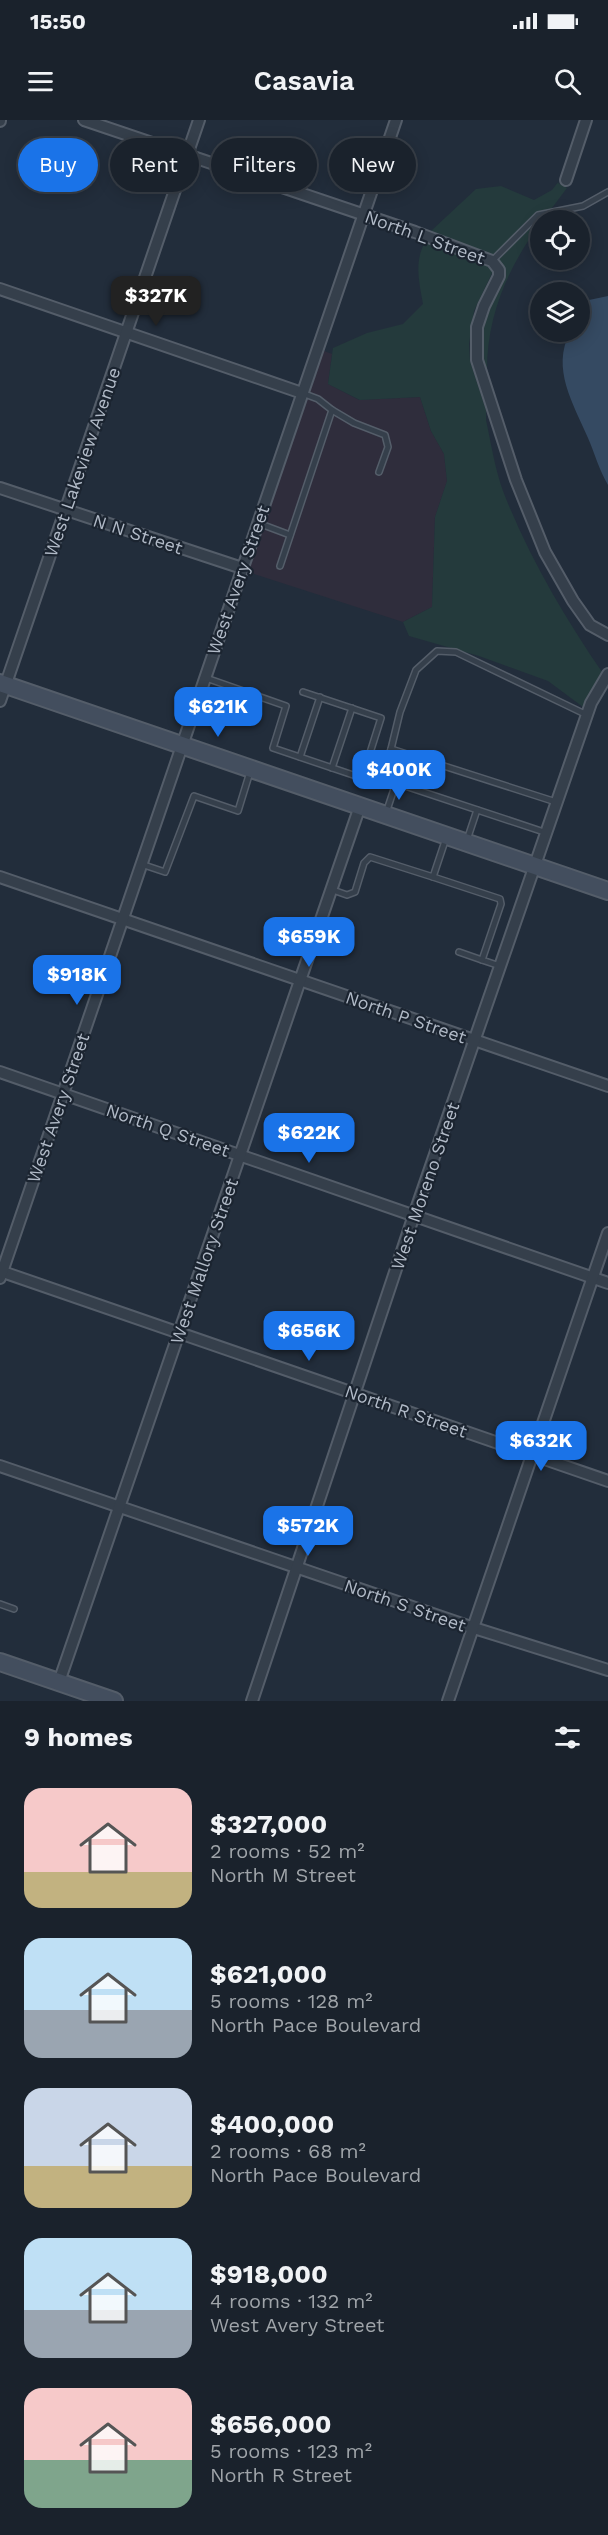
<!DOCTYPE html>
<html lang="en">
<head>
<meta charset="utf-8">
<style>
  body { margin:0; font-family:"Work Sans",sans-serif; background:#272f38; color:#f1f3f6; height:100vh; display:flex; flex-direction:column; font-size:22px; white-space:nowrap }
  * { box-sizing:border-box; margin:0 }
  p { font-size:20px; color:#9fa4a9 }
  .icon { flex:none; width:33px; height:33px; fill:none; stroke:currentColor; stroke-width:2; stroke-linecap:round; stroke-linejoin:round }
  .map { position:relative; height:1581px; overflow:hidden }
  .panel { display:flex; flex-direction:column; background:#1a222c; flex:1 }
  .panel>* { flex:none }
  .guide { position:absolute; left:18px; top:18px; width:573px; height:54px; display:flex; gap:12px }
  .tools { position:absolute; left:530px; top:90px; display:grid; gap:12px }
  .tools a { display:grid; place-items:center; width:60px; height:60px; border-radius:50%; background:#1a222c; box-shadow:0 3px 15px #0003,0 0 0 2px #383f48; font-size:30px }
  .price { position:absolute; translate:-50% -51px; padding:0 14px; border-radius:12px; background:#1a73e8; color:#fff; font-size:20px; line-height:39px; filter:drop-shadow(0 2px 3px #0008) }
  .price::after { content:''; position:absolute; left:50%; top:36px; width:18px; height:14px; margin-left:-9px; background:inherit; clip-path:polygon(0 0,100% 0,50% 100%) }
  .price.current { background:#222; color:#fff }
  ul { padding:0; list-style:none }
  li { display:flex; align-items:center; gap:18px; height:150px; padding:0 24px }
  li span { display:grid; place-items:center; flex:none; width:168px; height:120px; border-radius:18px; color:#555 }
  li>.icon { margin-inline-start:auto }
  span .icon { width:72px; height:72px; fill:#fffc; stroke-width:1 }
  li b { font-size:26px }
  h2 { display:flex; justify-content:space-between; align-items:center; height:72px; padding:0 24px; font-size:26px }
  .pill { padding:0 21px; border-radius:27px; background:#1a222c; box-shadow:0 3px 15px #0003,0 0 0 2px #383f48; font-size:21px; line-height:54px }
  .pill.current { background:#1a73e8; color:#fff }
  .status { display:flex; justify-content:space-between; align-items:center; height:42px; padding:0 30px; background:#1a222c; direction:ltr }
  .status svg { height:16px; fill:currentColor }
  header { display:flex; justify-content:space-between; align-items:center; height:78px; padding:0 24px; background:#1a222c; font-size:27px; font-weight:600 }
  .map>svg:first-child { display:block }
</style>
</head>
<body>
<div class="status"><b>15:50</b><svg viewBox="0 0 49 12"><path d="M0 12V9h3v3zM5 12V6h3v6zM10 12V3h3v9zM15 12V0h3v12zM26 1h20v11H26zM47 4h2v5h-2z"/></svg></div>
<header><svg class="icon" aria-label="menu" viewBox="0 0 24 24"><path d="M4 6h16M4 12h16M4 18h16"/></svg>Casavia<svg class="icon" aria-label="search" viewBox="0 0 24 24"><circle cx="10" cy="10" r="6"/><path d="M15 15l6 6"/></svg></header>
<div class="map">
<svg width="608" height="1581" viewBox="0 0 608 1581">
  <rect width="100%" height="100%" fill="#222d3b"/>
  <polygon fill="#2f2d3c" points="324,231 332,234 328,264 359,280 420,277 431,311 444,334 447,361 435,397 432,487 403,502 248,452"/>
  <g fill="#243a3c">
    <path d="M559,61L558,63L567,68L543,100H540V104C508,147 487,196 487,250C480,230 481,208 490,188C496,175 507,163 505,148L495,136L431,111L476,69L501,66L534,80L552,70Z"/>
    <path d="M425,122L483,143L493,151L474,191L469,224L470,241L486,290V300C491,323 495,349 503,371C528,435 563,495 602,552L583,587L548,561L479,536L409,516L403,502L432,487L435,397L447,361L444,334L431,311L420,277L360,280L328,264L333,228L367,213L403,204L423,184C419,162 414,142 425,122Z"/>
  </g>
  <path fill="#354a62" d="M608,176V365C599,350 595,334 588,318C573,283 551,249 570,212H579V190L589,180Z"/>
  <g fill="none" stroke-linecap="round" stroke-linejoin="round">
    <g stroke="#545d69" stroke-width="8">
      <g id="lane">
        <polyline points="492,141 538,95 583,86 608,72"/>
        <polyline points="332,290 354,303 385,315 388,327 379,352"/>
        <polyline points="258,403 290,415"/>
        <polyline points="280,446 332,290 318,279 302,273"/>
        <polyline points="206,558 286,586 273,628 362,658 381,598 303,572"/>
        <polyline points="391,629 400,592 416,550 437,531 456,532 587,595"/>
        <polyline points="300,637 320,577"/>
        <polyline points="332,648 352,588"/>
        <polyline points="396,663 382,658 391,629 556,682"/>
        <polyline points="386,693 396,663 547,713"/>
        <polyline points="467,720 477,690"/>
        <polyline points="141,744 165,752 194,676 238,691 250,652"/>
        <polyline points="433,757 500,779 501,784 482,840 500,846"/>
        <polyline points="330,769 347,775 355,772 364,743 370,737 433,757 446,718"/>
        <polyline points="459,832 482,840"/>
        <polyline points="0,1484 14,1489"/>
      </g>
    </g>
    <g stroke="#545d69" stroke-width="14">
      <g id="street">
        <polyline points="84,0 415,112 492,141 499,150 499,156 484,186 477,207 477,240 516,360 545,432 573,481 590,505 608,515"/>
        <polyline points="0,1 0,0"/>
        <polyline points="566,60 586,0"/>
        <polyline points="0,169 302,273"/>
        <polyline points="0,368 242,448"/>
        <polyline points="0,581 199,0"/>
        <polyline points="0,757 608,966"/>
        <polyline points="0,952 608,1163"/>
        <polyline points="0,1151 608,1361"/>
        <polyline points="0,1158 396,0"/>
        <polyline points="0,1346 474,1508 608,1550"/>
        <polyline points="59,1562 360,686"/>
        <polyline points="252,1581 414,1095 591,583 608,554"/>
        <polyline points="448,1581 608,1113"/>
      </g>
    </g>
    <g stroke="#545d69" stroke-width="20">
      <g id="secondary">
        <polyline points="0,563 608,771"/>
        <polyline points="0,1542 114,1581"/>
      </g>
    </g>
    <use href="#lane" stroke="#353f4b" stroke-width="5"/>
    <use href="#street" stroke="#353f4b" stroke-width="10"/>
    <use href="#secondary" stroke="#434e5e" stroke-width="16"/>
  </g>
  <g text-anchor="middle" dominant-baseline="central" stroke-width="4.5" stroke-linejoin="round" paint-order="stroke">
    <g font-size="18" fill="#b1bac7" stroke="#1b2430">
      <text transform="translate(425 117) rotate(20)">North L Street</text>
      <text transform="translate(82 342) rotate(-71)">West Lakeview Avenue</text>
      <text transform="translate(138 414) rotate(18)">N N Street</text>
      <text transform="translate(238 460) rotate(-71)">West Avery Street</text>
      <text transform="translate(406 897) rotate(19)">North P Street</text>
      <text transform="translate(58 988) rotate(-71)">West Avery Street</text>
      <text transform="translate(168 1010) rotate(19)">North Q Street</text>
      <text transform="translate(425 1066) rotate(-71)">West Moreno Street</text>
      <text transform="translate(204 1141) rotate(-71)">West Mallory Street</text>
      <text transform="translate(406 1291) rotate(19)">North R Street</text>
      <text transform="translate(405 1485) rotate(19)">North S Street</text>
    </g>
  </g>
</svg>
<div class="tools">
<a><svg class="icon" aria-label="locate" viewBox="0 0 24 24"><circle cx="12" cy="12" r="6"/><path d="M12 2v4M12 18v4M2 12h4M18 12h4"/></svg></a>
<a><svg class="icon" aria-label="layers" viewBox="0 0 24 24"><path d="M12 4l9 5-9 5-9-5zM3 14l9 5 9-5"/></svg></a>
</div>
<b class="price current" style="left:156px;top:207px">$327K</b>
<b class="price" style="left:218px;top:618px">$621K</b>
<b class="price" style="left:399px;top:681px">$400K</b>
<b class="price" style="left:309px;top:848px">$659K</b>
<b class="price" style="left:77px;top:886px">$918K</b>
<b class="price" style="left:309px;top:1044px">$622K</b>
<b class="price" style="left:309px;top:1242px">$656K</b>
<b class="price" style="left:541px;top:1352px">$632K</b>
<b class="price" style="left:308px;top:1437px">$572K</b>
<div class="guide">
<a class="pill current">Buy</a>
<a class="pill">Rent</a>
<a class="pill">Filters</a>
<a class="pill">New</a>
</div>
</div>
<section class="panel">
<h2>9 homes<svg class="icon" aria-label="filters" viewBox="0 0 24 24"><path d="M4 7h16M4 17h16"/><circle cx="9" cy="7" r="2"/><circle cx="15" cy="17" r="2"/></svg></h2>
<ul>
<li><span style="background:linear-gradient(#f6c9c9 70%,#c2b280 0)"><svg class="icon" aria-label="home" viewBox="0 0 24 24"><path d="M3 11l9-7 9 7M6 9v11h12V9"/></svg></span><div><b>$327,000</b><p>2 rooms · 52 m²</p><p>North M Street</p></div></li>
<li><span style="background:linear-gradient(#bfe0f5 60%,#9aa5b1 0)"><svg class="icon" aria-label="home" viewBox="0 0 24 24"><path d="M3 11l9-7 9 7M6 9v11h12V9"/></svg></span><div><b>$621,000</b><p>5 rooms · 128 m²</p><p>North Pace Boulevard</p></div></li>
<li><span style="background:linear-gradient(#c9d6e8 65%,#c2b280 0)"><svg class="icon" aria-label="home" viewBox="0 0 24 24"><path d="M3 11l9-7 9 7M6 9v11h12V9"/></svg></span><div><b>$400,000</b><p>2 rooms · 68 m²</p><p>North Pace Boulevard</p></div></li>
<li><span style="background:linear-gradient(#bfe0f5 60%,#9aa5b1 0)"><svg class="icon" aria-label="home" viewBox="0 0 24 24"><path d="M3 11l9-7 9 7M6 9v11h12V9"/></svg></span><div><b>$918,000</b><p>4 rooms · 132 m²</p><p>West Avery Street</p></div></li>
<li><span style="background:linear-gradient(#f6c9c9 60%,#7fa58c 0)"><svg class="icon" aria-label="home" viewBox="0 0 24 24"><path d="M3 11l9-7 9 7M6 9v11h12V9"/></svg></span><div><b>$656,000</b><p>5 rooms · 123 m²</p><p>North R Street</p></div></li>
</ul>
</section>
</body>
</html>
